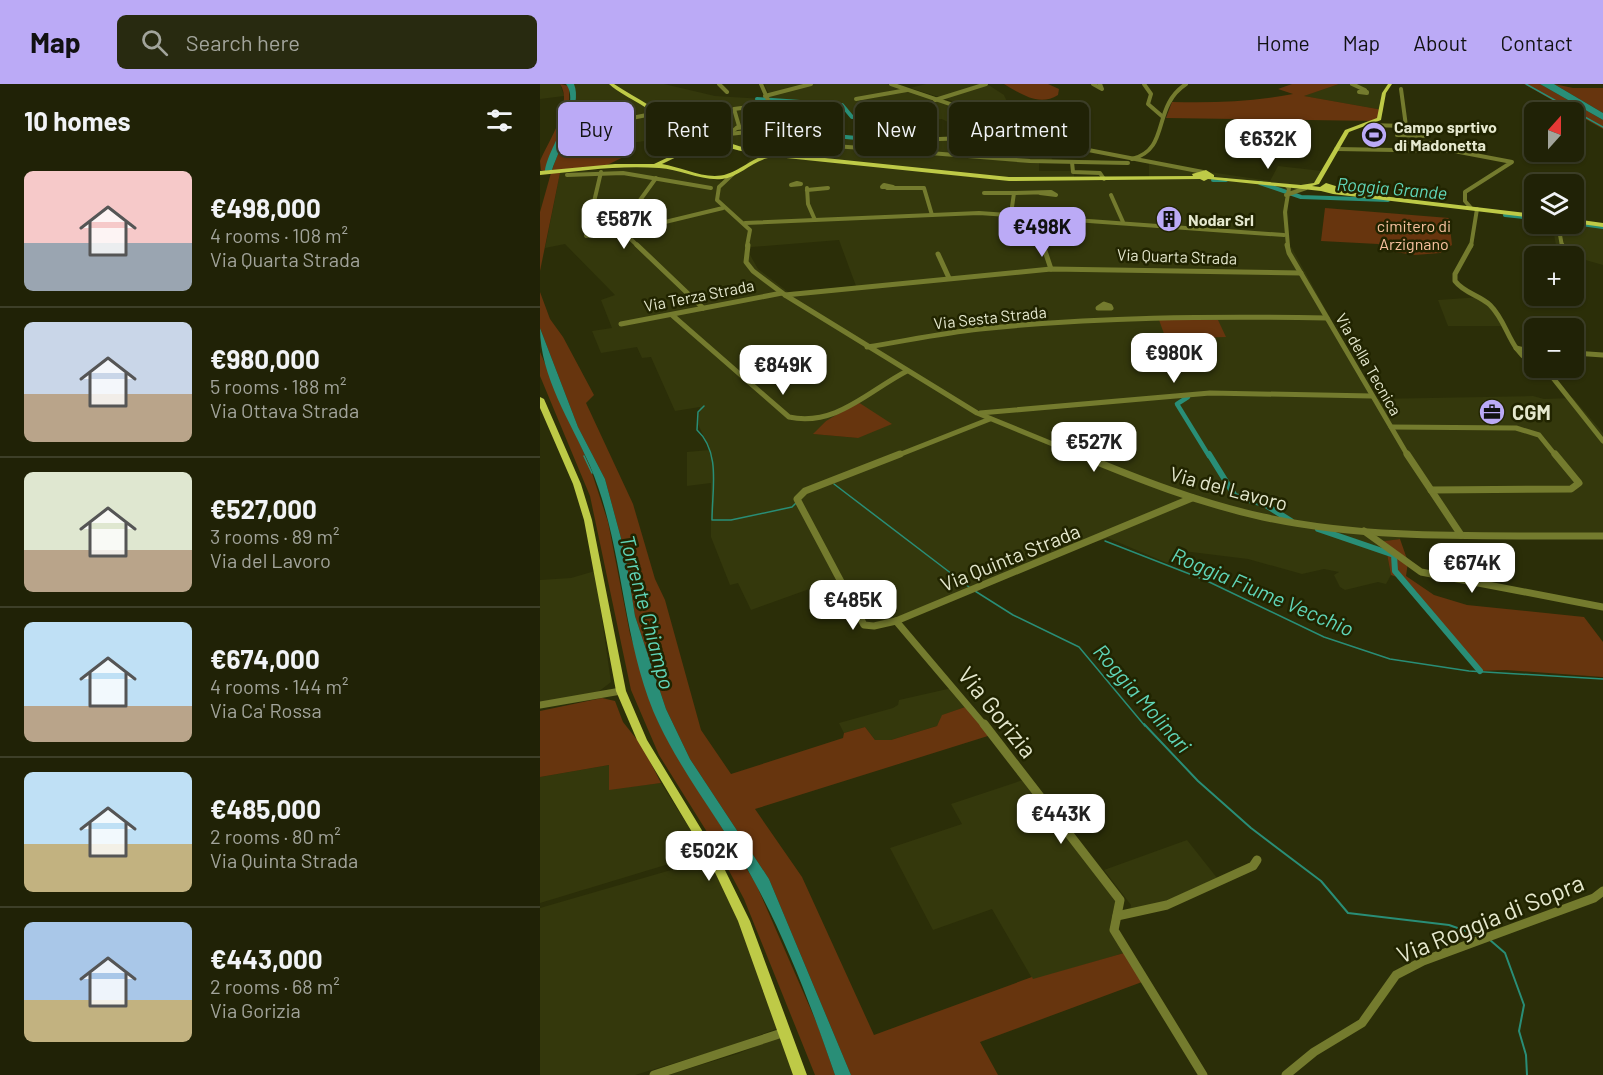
<!DOCTYPE html>
<html lang="en">
<head>
<meta charset="utf-8">
<style>
  body { margin:0; font-family:Barlow,sans-serif; background:#282a10; color:#f1f3f6; height:100vh; display:flex; flex-direction:column; font-size:22px; white-space:nowrap }
  * { box-sizing:border-box; margin:0 }
  p { font-size:20px; color:#a2a49b }
  .icon { flex:none; width:33px; height:33px; fill:none; stroke:currentColor; stroke-width:2; stroke-linecap:round; stroke-linejoin:round }
  .map { position:relative; flex:1; overflow:hidden }
  .panel { display:flex; flex-direction:column; background:#202206; width:540px }
  .panel>* { flex:none }
  .banner { position:absolute; left:18px; top:18px; width:570px; height:54px; display:flex; gap:12px }
  .needle { width:39px; rotate:21deg }
  .tools { position:absolute; left:984px; top:18px; display:grid; gap:12px }
  .tools a { display:grid; place-items:center; width:60px; height:60px; border-radius:9px; background:#202206; box-shadow:0 2px 4px #0004,0 0 0 2px #3d3f28; font-size:30px }
  .price { position:absolute; translate:-50% -51px; padding:0 14px; border-radius:12px; background:#fff; color:#222; font-size:20px; line-height:39px; filter:drop-shadow(0 2px 3px #0008) }
  .price::after { content:''; position:absolute; left:50%; top:36px; width:18px; height:14px; margin-left:-9px; background:inherit; clip-path:polygon(0 0,100% 0,50% 100%) }
  .price.selected { background:#bbaaf6; color:#111 }
  ul { padding:0; list-style:none }
  li { display:flex; align-items:center; gap:18px; height:150px; padding:0 24px }
  li+li { border-top:2px solid #3d3f28 }
  li span { display:grid; place-items:center; flex:none; width:168px; height:120px; border-radius:9px; color:#555 }
  li>.icon { margin-inline-start:auto }
  span .icon { width:72px; height:72px; fill:#fffc; stroke-width:1 }
  li b { font-size:26px }
  h2 { display:flex; justify-content:space-between; align-items:center; height:72px; padding:0 24px; font-size:26px }
  .pill { padding:0 21px; border-radius:9px; background:#202206; box-shadow:0 2px 4px #0004,0 0 0 2px #3d3f28; font-size:21px; line-height:54px }
  .pill.selected { background:#bbaaf6; color:#111 }
  header { display:flex; align-items:center; gap:36px; box-sizing:border-box; height:84px; padding:0 30px; background:#bbaaf6; color:#111 }
  header strong { font-size:28px }
  nav { display:flex; gap:33px; margin-inline-start:auto; font-size:21px }
  .search { width:420px; height:54px; background:#282a10; display:flex; align-items:center; gap:15px; box-sizing:border-box; padding:0 21px; border-radius:9px; color:#a2a49b; font-size:22px }
  main { display:flex; flex:1; min-height:0 }
  .map>svg:first-child { display:block }
</style>
</head>
<body>
<header>
<strong>Map</strong>
<div class="search"><svg class="icon" aria-label="search" viewBox="0 0 24 24"><circle cx="10" cy="10" r="6"/><path d="M15 15l6 6"/></svg>Search here</div>
<nav><a>Home</a><a>Map</a><a>About</a><a>Contact</a></nav>
</header>
<main>
<section class="panel">
<h2>10 homes<svg class="icon" aria-label="filters" viewBox="0 0 24 24"><path d="M4 7h16M4 17h16"/><circle cx="9" cy="7" r="2"/><circle cx="15" cy="17" r="2"/></svg></h2>
<ul>
<li><span style="background:linear-gradient(#f6c9c9 60%,#9aa5b1 0)"><svg class="icon" aria-label="home" viewBox="0 0 24 24"><path d="M3 11l9-7 9 7M6 9v11h12V9"/></svg></span><div><b>€498,000</b><p>4 rooms · 108 m²</p><p>Via Quarta Strada</p></div></li>
<li><span style="background:linear-gradient(#c9d6e8 60%,#b9a48a 0)"><svg class="icon" aria-label="home" viewBox="0 0 24 24"><path d="M3 11l9-7 9 7M6 9v11h12V9"/></svg></span><div><b>€980,000</b><p>5 rooms · 188 m²</p><p>Via Ottava Strada</p></div></li>
<li><span style="background:linear-gradient(#dfe7d0 65%,#b9a48a 0)"><svg class="icon" aria-label="home" viewBox="0 0 24 24"><path d="M3 11l9-7 9 7M6 9v11h12V9"/></svg></span><div><b>€527,000</b><p>3 rooms · 89 m²</p><p>Via del Lavoro</p></div></li>
<li><span style="background:linear-gradient(#bfe0f5 70%,#b9a48a 0)"><svg class="icon" aria-label="home" viewBox="0 0 24 24"><path d="M3 11l9-7 9 7M6 9v11h12V9"/></svg></span><div><b>€674,000</b><p>4 rooms · 144 m²</p><p>Via Ca' Rossa</p></div></li>
<li><span style="background:linear-gradient(#bfe0f5 60%,#c2b280 0)"><svg class="icon" aria-label="home" viewBox="0 0 24 24"><path d="M3 11l9-7 9 7M6 9v11h12V9"/></svg></span><div><b>€485,000</b><p>2 rooms · 80 m²</p><p>Via Quinta Strada</p></div></li>
<li><span style="background:linear-gradient(#a9c7e8 65%,#c2b280 0)"><svg class="icon" aria-label="home" viewBox="0 0 24 24"><path d="M3 11l9-7 9 7M6 9v11h12V9"/></svg></span><div><b>€443,000</b><p>2 rooms · 68 m²</p><p>Via Gorizia</p></div></li>
</ul>
</section>
<div class="map">
<svg width="1063" height="991" viewBox="0 0 1063 991">
  <rect width="100%" height="100%" fill="#2b2e08"/>
  <g fill="#34380c" fill-rule="evenodd">
    <polygon points="0,0 20,0 24,12 0,15"/>
    <path d="M34,0H124L175,12L224,15L229,10L224,0H347L543,64L532,69L506,63L513,77H499V87H534V93H609V79L730,97L738,82L782,87L774,100L748,113L749,159L835,315L993,312L1004,315L1033,314L1063,349V453H860V455L839,458L847,470L851,491L846,500L838,498L805,506L800,503L794,491L799,488L784,485L762,490L708,475L643,467L627,479L568,454L502,475L347,538H326L300,494L211,526L198,499L190,501L171,453V399L147,402V368L170,366L158,340L160,323L135,327L111,273L102,274L97,263L61,269L52,247L72,244L61,216L75,211L25,160L5,164L20,89L109,82L133,84L186,99L203,85L212,72L206,67L153,61V50L91,59L88,51L45,55L33,48H26L35,22ZM264,18L301,20L315,32L354,33L358,39L402,35L432,51L374,54L366,57L245,49L251,38L277,35ZM236,59L300,64L289,75L235,70L231,66ZM299,156L316,202L248,208L218,185L209,169L211,163ZM295,333L318,354L274,350L286,337Z"/>
    <polygon points="386,0 447,0 464,11 467,18 457,31 370,4"/>
    <polygon points="799,0 852,0 846,8 843,26 763,12"/>
    <polygon points="1034,138 1063,142 1063,181 1042,175 1042,182 1034,181 1034,172 1018,172 1012,140"/>
    <polygon points="941,213 956,224 964,242 908,242 898,216"/>
    <polygon points="55,487 71,598 58,608 0,619 0,496 31,494"/>
    <polygon points="412,604 428,622 403,631 397,642 351,656 335,656 325,643 304,649 299,639 353,624 358,621 359,616"/>
    <polygon points="69,681 70,705 121,699 165,769 0,819 0,693"/>
    <polygon points="486,695 580,823 574,839 584,869 493,896 452,825 393,846 350,764 422,740 411,720"/>
    <polygon points="647,756 677,794 626,817 590,827 591,821 564,786"/>
    <polygon points="169,775 192,819 241,943 194,961 95,991 0,991 0,824"/>
    <polygon points="244,951 259,991 128,991 197,970"/>
  </g>
  <g fill="#67350e">
    <path d="M20,0L29,2V24L5,87L1,86L0,77C8,58 34,20 20,0Z"/>
    <path d="M464,0H508L519,5L518,11C499,23 481,10 464,0Z"/>
    <path d="M752,0H799L764,12L843,26L839,37L626,34L632,18C673,19 713,18 753,10L738,5Z"/>
    <polygon points="984,0 1000,0 1063,36 1063,45"/>
    <polygon points="1014,0 1033,4 1063,4 1063,29"/>
    <polygon points="26,48 33,48 45,55 88,51 94,68 65,82 12,86"/>
    <polygon points="11,89 20,89 0,187 0,128"/>
    <polygon points="785,124 909,134 912,161 900,169 875,171 855,168 838,160 781,157"/>
    <polygon points="0,208 10,235 23,253 54,311 46,319 93,420 115,495 125,516 161,646 191,690 303,654 304,649 325,643 335,656 351,656 397,642 402,631 428,622 451,651 215,725 262,793 334,951 492,893 493,895 584,869 602,898 440,958 458,991 311,991 229,795 150,675 126,625 95,532 85,469 65,395 38,343 0,244"/>
    <polygon points="619,236 678,236 686,253 626,255"/>
    <polygon points="0,268 50,383 68,438 90,550 119,640 216,800 278,942 295,991 275,991 204,815 177,764 119,671 91,606 50,412 0,292"/>
    <polygon points="318,318 352,340 318,354 273,350 286,337"/>
    <polygon points="860,455 868,478 866,492 894,511 927,521 1044,533 1063,558 1063,593 966,586 937,587 915,555 860,494 851,491 847,470 838,458"/>
    <polygon points="62,614 75,617 83,638 102,662 121,699 69,706 69,681 0,693 0,627"/>
  </g>
  <g fill="#298e77">
    <path d="M26,0H34C43,21 19,65 12,86L5,87C8,63 42,21 26,0Z"/>
    <polygon points="1000,0 1014,0 1063,29 1063,36"/>
    <path d="M0,244L38,343L65,395L85,469L95,532L126,625L150,675L229,795L311,991H295C273,927 247,858 215,799C186,744 146,696 119,640C81,559 85,464 50,382C31,338 0,293 0,244Z"/>
  </g>
  <g fill="none" stroke-linecap="round" stroke-linejoin="round">
    <g stroke="#298e77" stroke-width="1.5">
      <polyline points="986,0 1063,43"/>
      <path d="M164,322L158,328L157,346C181,368 172,406 172,436H191L252,423L256,419"/>
      <polyline points="44,372 52,389"/>
      <polyline points="294,400 429,503"/>
      <polyline points="565,457 665,496 784,553 850,575 929,587 1063,595"/>
      <polyline points="435,507 473,531 539,563 605,642"/>
    </g>
    <g stroke="#298e77" stroke-width="2">
      <polyline points="604,640 658,697 711,744 781,797 808,829 909,841 940,852"/>
      <polyline points="950,856 965,869 984,921 979,947 986,971 987,991"/>
    </g>
    <g stroke="#298e77" stroke-width="4">
      <polyline points="217,15 302,21 312,33 333,33"/>
      <polyline points="232,16 245,33 261,39 272,50 362,58"/>
      <polyline points="449,50 492,60"/>
      <polyline points="673,96 686,96"/>
      <polyline points="720,99 761,113 848,116"/>
      <polyline points="965,131 994,134"/>
      <polyline points="1034,139 1063,143"/>
    </g>
    <polyline stroke="#298e77" stroke-width="4.5" points="648,313 637,320 669,372"/>
    <g stroke="#298e77" stroke-width="6">
      <polyline points="669,370 695,412 724,420 751,437"/>
      <polyline points="778,445 854,471 855,487 940,587"/>
    </g>
    <g stroke="#747b2e" stroke-width="4">
      <polyline points="179,0 187,8"/>
      <polyline points="221,0 229,18 247,37 247,42 228,67 234,71"/>
      <polyline points="351,0 543,65 663,88"/>
      <polyline points="553,0 562,5 560,0"/>
      <polyline points="604,0 611,10 608,20 623,33"/>
      <polyline points="812,0 825,6"/>
      <polygon points="823,7 827,8 827,9 819,8"/>
      <polyline points="225,12 271,0"/>
      <polyline points="316,15 367,6"/>
      <polyline points="395,16 446,0"/>
      <polyline points="234,39 247,37"/>
      <polyline points="828,41 866,42 861,5"/>
      <polyline points="51,42 117,29"/>
      <polyline points="197,44 229,40"/>
      <polyline points="189,50 245,44"/>
      <polyline points="857,51 888,52"/>
      <polyline points="444,52 455,68 449,73"/>
      <polyline points="445,53 502,64"/>
      <polyline points="171,57 189,50 199,42 194,25 231,20"/>
      <polyline points="234,58 352,66 372,56 428,54 471,41"/>
      <polyline points="859,58 891,59"/>
      <polyline points="796,65 914,67 972,78 925,108 925,117 931,124"/>
      <polyline points="352,66 490,77 588,79"/>
      <polyline points="208,67 231,62"/>
      <path d="M592,75C631,65 611,23 646,0"/>
      <polyline points="532,78 533,88 560,89 564,95"/>
      <polyline points="61,88 46,152 92,146 183,124"/>
      <polyline points="193,90 179,103 177,116 210,146 207,162"/>
      <polyline points="27,91 83,89 171,104"/>
      <polygon points="257,99 261,100 251,101"/>
      <polygon points="344,101 353,103 342,103"/>
      <polyline points="747,102 749,104 745,128 748,162"/>
      <polyline points="267,104 268,120 275,136"/>
      <polyline points="347,104 384,104 392,131"/>
      <polyline points="267,106 288,104"/>
      <polyline points="444,109 474,109"/>
      <polyline points="571,111 583,138"/>
      <polyline points="746,111 766,104"/>
      <polyline points="471,130 474,109 511,108 516,111 500,109"/>
      <polyline points="205,139 439,129 744,151"/>
      <polyline points="1018,140 1022,162"/>
      <polygon points="507,155 513,157 501,158 502,156"/>
      <polyline points="502,159 503,162"/>
      <polyline points="98,162 83,148 85,137 116,94"/>
      <polyline points="931,162 937,125"/>
    </g>
    <g stroke="#747b2e" stroke-width="5">
      <polyline points="97,161 163,224"/>
      <polyline points="208,161 206,178 213,187 245,211 437,329 542,372"/>
      <polyline points="503,161 511,185"/>
      <polyline points="747,161 749,169 868,372"/>
      <path d="M931,161L915,190V197C924,209 939,211 950,221C969,240 968,266 994,280"/>
      <polyline points="1022,161 1024,172"/>
      <polyline points="398,170 409,194"/>
      <polyline points="245,211 511,185 761,189"/>
      <polygon points="564,220 570,222 571,224 558,224"/>
      <path d="M132,231L249,333C296,343 328,307 367,287"/>
      <polyline points="81,240 242,209"/>
      <path d="M327,263C365,257 402,249 440,245C555,233 671,232 787,234"/>
      <polyline points="976,264 994,268"/>
      <polyline points="1034,269 1063,271"/>
      <polyline points="1000,284 1013,294 1063,357"/>
      <polyline points="440,329 670,309 832,312"/>
      <polyline points="851,343 976,344 999,351 1016,372"/>
      <polyline points="356,372 450,335"/>
    </g>
    <g stroke="#747b2e" stroke-width="7">
      <polyline points="360,370 265,407 257,415 324,541 334,542 356,537 652,414"/>
      <path d="M538,370C598,395 659,419 723,433C834,457 950,451 1063,452"/>
      <polyline points="867,370 921,451"/>
      <polyline points="891,406 1031,405 1039,399 1015,370"/>
      <polyline points="824,447 881,488 1063,523"/>
      <polyline points="356,537 445,642"/>
      <polyline points="0,621 81,607"/>
    </g>
    <g stroke="#747b2e" stroke-width="9">
      <polyline points="444,640 580,816 574,846 663,991"/>
      <polyline points="577,832 627,821 713,782 717,776"/>
      <polyline points="114,991 245,948"/>
      <polyline points="746,991 774,968 822,939 856,891 883,877 1054,814 1063,807"/>
    </g>
    <g fill="#beca47" fill-rule="evenodd">
      <path d="M69,0H74C121,29 163,54 217,67L469,93L653,92L652,90L666,86L674,91V93L761,101L774,99L805,46L837,34L842,9L848,0H852L846,9L841,36L809,48L779,100L772,102L780,103L786,99L802,104L803,105L800,107L994,130V134L793,110L781,107L668,95L664,97L660,95L469,97L227,72L229,73L228,74C211,78 199,93 182,95C161,97 140,85 119,84C79,81 40,87 0,91V87L75,80H114L152,62L173,58L175,59V61L155,64L122,80C142,83 167,97 187,90C201,86 211,75 226,71C180,67 138,44 100,20C90,14 78,8 69,0Z"/>
      <polygon points="1034,135 1063,139 1063,143 1034,139"/>
      <polygon points="0,313 4,315 41,400 52,436 86,607 107,656 180,776 210,837 267,991 253,991 198,837 171,780 97,656 76,607 44,436 33,400 0,324"/>
    </g>
  </g>
  <defs>
    <g id="stadium-disc" transform="scale(1.35)"><circle r="9.5" fill="#bbaaf6" stroke="#212400"/><path d="M0-5a6.5 5 0 1 0 0 10a6.5 5 0 1 0 0-10ZM-3.5-1.8h7v3.6h-7Z" fill="#111"/></g>
    <g id="building-disc" transform="scale(1.35)"><circle r="9.5" fill="#bbaaf6" stroke="#212400"/><path d="M-4-6H4V6H1V3H-1V6H-4ZM-2.5-4.3h1.7v1.8h-1.7ZM.8-4.3h1.7v1.8H.8ZM-2.5-1h1.7V.8h-1.7ZM.8-1h1.7V.8H.8Z" fill="#111"/></g>
    <g id="office-disc" transform="scale(1.35)"><circle r="9.5" fill="#bbaaf6" stroke="#212400"/><path d="M-6-3h4V-5.5h4V-3h4V5H-6ZM-1-4.5V-3h2v-1.5ZM-6 0V1H6V0Z" fill="#111"/></g>
  </defs>
  <g fill-rule="evenodd">
    <use href="#stadium-disc" x="834" y="51"/>
    <use href="#building-disc" x="629" y="135"/>
    <use href="#office-disc" x="952" y="328"/>
  </g>
  <g text-anchor="middle" dominant-baseline="central" stroke-width="5" stroke-linejoin="round" paint-order="stroke">
    <g font-size="16" font-weight="bold" fill="#e5e8ce" stroke="#212400" text-anchor="start">
      <text x="854" y="42">Campo sprtivo<tspan x="854" dy="18">di Madonetta</tspan></text>
      <text x="648" y="135">Nodar Srl</text>
    </g>
    <g font-size="16" fill="#f7c19e" stroke="#212400">
      <text x="874" y="141">cimitero di<tspan x="874" dy="18">Arzignano</tspan></text>
    </g>
    <g font-size="16" fill="#e5e8ce" stroke="#212400">
      <text transform="translate(637 172) rotate(2)">Via Quarta Strada</text>
      <text transform="translate(159 211) rotate(-11)">Via Terza Strada</text>
      <text transform="translate(450 233) rotate(-6)">Via Sesta Strada</text>
      <text transform="translate(829 280) rotate(60)">Via della Tecnica</text>
    </g>
    <g font-size="18" font-style="italic" fill="#60d6b8" stroke="#212400">
      <text transform="translate(852 104) rotate(5)">Roggia Grande</text>
    </g>
    <g font-size="20" font-weight="bold" fill="#e5e8ce" stroke="#212400" text-anchor="start">
      <text x="972" y="328">CGM</text>
    </g>
    <g font-size="20" fill="#e5e8ce" stroke="#212400">
      <text transform="translate(689 404) rotate(15)">Via del Lavoro</text>
      <text transform="translate(470 473) rotate(-22)">Via Quinta Strada</text>
    </g>
    <g font-size="21" font-style="italic" fill="#60d6b8" stroke="#212400">
      <text transform="translate(723 507) rotate(23)">Roggia Fiume Vecchio</text>
      <text transform="translate(108 528) rotate(75)">Torrente Chiampo</text>
      <text transform="translate(603 614) rotate(49)">Roggia Molinari</text>
    </g>
    <g font-size="24" fill="#e5e8ce" stroke="#212400">
      <text transform="translate(458 628) rotate(51)">Via Gorizia</text>
      <text transform="translate(950 834) rotate(-22)">Via Roggia di Sopra</text>
    </g>
  </g>
</svg>
<div class="tools">
<a><svg class="needle" viewBox="-14 -14 28 28"><path d="M0-13l5 13h-10z" fill="#e53935"/><path d="M0 13l5-13h-10z" fill="#a2a49b"/></svg></a>
<a><svg class="icon" aria-label="layers" viewBox="0 0 24 24"><path d="M12 4l9 5-9 5-9-5zM3 14l9 5 9-5"/></svg></a>
<a>+</a>
<a>−</a>
</div>
<b class="price" style="left:728px;top:86px">€632K</b>
<b class="price" style="left:84px;top:166px">€587K</b>
<b class="price selected" style="left:502px;top:174px">€498K</b>
<b class="price" style="left:634px;top:300px">€980K</b>
<b class="price" style="left:243px;top:312px">€849K</b>
<b class="price" style="left:554px;top:389px">€527K</b>
<b class="price" style="left:932px;top:510px">€674K</b>
<b class="price" style="left:313px;top:547px">€485K</b>
<b class="price" style="left:521px;top:761px">€443K</b>
<b class="price" style="left:169px;top:798px">€502K</b>
<div class="banner">
<a class="pill selected">Buy</a>
<a class="pill">Rent</a>
<a class="pill">Filters</a>
<a class="pill">New</a>
<a class="pill">Apartment</a>
</div>
</div>
</main>
</body>
</html>
